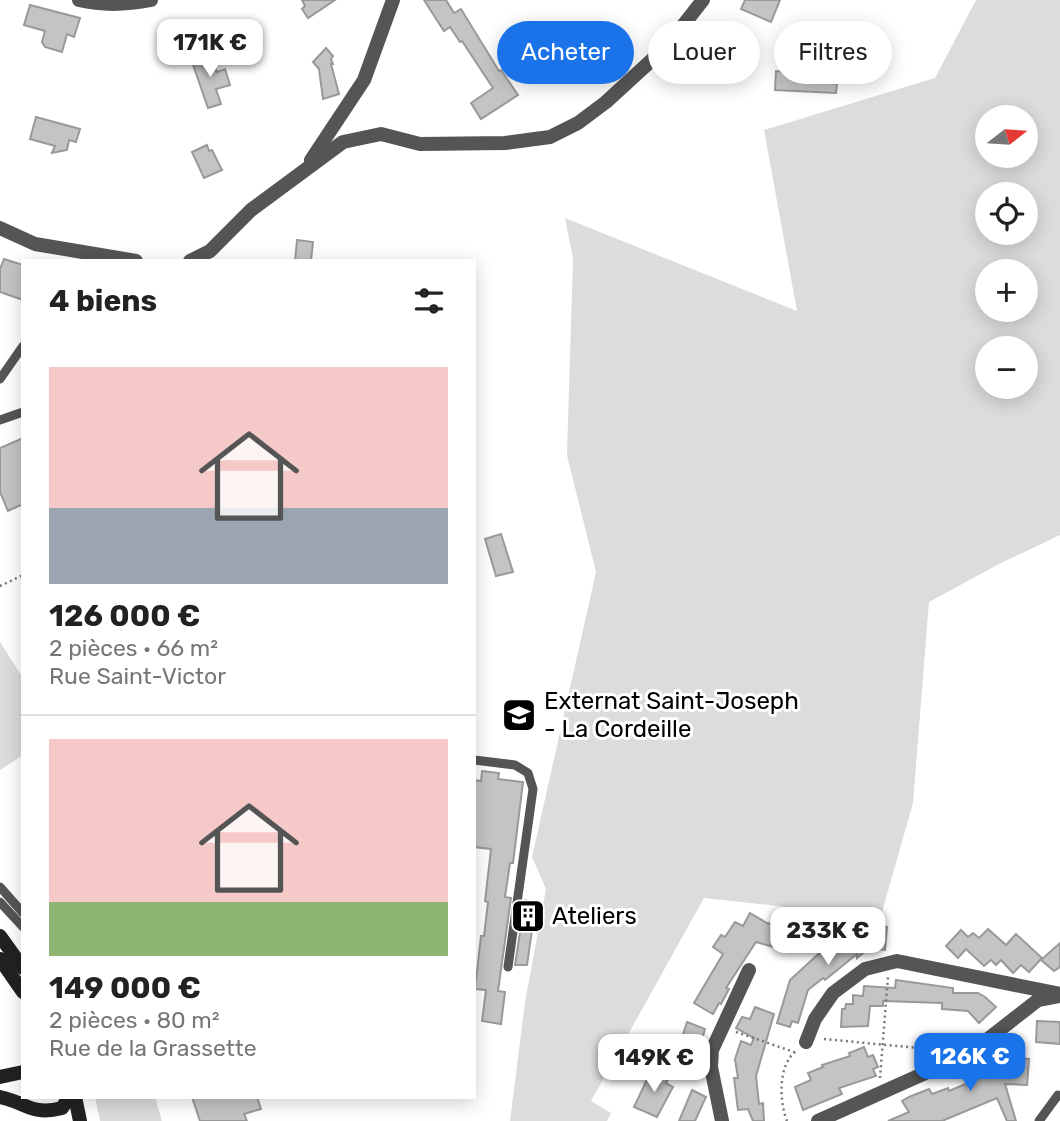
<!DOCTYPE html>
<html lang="fr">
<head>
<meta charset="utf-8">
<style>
  body { margin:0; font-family:Rubik,sans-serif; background:#f6f6f6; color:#222; height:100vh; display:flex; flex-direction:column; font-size:26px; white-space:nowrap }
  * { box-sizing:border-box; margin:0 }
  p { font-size:23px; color:#767676 }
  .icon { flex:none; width:38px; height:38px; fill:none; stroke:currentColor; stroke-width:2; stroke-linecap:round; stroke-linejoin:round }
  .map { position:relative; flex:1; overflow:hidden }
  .sheet { position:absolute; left:21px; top:259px; width:455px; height:840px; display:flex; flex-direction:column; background:#fff; border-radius:0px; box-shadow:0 4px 18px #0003 }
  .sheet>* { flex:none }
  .top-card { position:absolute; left:497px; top:21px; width:457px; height:63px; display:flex; gap:14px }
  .needle { width:46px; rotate:73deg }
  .controls { position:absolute; left:975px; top:105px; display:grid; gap:14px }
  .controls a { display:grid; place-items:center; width:63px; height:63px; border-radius:50%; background:#fff; box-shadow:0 4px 18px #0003; font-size:35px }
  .price { position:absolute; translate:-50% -60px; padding:0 16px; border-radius:14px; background:#fff; color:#222; font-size:23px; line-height:46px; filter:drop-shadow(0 2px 4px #0008) }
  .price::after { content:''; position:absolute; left:50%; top:42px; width:21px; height:16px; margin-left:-10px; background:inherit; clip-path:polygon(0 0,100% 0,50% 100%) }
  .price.selected { background:#1a73e8; color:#fff }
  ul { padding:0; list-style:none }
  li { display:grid; align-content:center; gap:14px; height:371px; padding:0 28px }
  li+li { border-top:2px solid #e0e0e0 }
  li span { display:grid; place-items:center; height:217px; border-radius:0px; color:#555 }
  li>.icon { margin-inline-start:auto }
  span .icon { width:126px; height:126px; fill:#fffc; stroke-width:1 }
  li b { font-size:30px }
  h2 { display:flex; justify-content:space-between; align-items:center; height:84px; padding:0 28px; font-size:30px }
  .tag { padding:0 24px; border-radius:32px; background:#fff; box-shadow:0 4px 18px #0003; font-size:24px; line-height:63px }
  .tag.selected { background:#1a73e8; color:#fff }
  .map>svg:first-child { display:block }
</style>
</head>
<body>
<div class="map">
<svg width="1060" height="1121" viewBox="0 0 1060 1121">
  <rect width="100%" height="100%" fill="#fff"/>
  <g fill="#dcdcdc" fill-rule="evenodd">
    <path d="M976,0H1060V535L999,564L929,602L913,803L880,919L817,915L779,906L704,898L591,1101L611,1113L607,1121H510L525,1002L546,889L532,857L596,572L567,455L573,259L565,218L797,311L764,130L935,78ZM987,117H1026V156H987ZM987,194H1026V233H987ZM1026,271V310H987V271ZM987,348H1026V387H987Z"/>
    <polygon points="0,642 23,678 23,755 0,770"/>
    <polygon points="95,1097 155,1097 162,1121 100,1121"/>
  </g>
  <g fill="#c4c4c4" stroke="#999" stroke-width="2">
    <polygon points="302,0 335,0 308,18 302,9 305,6"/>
    <polygon points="424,0 446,0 454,13 461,9 499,71 501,70 518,95 481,119 471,103 493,88 462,41 460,42 450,27 444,31"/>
    <polygon points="745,0 780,0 771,22 741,9"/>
    <polygon points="30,5 80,18 74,37 67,34 62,52 45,47 42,42 45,31 24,25"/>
    <polygon points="326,48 333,56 331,59 333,64 331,64 339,94 323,99 319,69 313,62"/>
    <polygon points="208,54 217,72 225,69 230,85 216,89 221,104 208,108 191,59"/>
    <polygon points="776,71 799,73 798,79 837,84 836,93 775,90"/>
    <polygon points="36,117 80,129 76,142 69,140 67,150 52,153 55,146 30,139"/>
    <polygon points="207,145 209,151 212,150 222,170 204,178 192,152"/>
    <polygon points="297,240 313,242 311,261 295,261"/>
    <polygon points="4,259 23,265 23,300 0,292 0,269"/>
    <polygon points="23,438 23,504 8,511 0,492 0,448"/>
    <polygon points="501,534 513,572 496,576 485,539"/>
    <polygon points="482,771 499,773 498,779 523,782 513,863 510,863 505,897 511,898 498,991 505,992 501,1024 482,1021 486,990 475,989 481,936 484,936 488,902 485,901 491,849 474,847 474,780 481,781"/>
    <polygon points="525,900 536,902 527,965 515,965"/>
    <polygon points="750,913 767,923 790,929 794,918 802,921 804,915 815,918 813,925 818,926 812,942 788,935 784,950 756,942 726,988 729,989 721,1004 719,1003 713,1014 694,1003 723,954 713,947 721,935 725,937 735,922 743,926"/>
    <polygon points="858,925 887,927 885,950 869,948 857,958 857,954 825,980 823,978 808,990 798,1023 792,1021 790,1027 777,1023 790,980 826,947 822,945 843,928 857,946"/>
    <polygon points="988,929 1006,945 1016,934 1042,958 1029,972 1021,965 1013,973 1001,960 996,965 991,960 984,966 966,949 958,958 946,946 961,930 968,937 973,933 979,938"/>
    <polygon points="1060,943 1060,967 1054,971 1041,960"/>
    <polygon points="896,980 953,988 953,993 978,993 985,997 996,1007 979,1023 968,1011 942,1009 942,1003 883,1001 883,1006 870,1006 868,1026 841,1027 842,1009 845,1009 846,1004 853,1004 853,995 863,996 864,986 895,988"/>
    <polygon points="755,1007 774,1014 756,1076 759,1104 763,1103 764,1121 753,1121 748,1109 738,1110 734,1078 738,1078 735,1059 741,1041 751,1045 754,1038 736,1028 742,1017 750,1019"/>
    <polygon points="1037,1021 1060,1022 1060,1044 1036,1042"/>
    <polygon points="687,1022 705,1029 702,1040 704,1040 696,1061 689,1057 685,1066 667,1059 675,1039 681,1041"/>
    <polygon points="864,1047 868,1057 873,1055 878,1067 873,1069 876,1076 839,1088 842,1094 803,1110 795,1087 811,1080 808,1073 823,1067 822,1065 850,1056 849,1053"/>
    <polygon points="1001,1057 1029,1059 1027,1085 1005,1084 1016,1121 1007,1121 997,1098 942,1121 888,1121 909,1112 902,1101 909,1097 929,1089 932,1094 948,1088 949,1091 980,1078 976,1069"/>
    <polygon points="652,1069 669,1077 666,1083 673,1087 657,1117 634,1107"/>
    <polygon points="692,1090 706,1097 695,1121 679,1121"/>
    <polygon points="192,1097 257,1097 261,1109 244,1114 247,1121 200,1121"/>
  </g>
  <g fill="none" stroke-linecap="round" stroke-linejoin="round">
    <g stroke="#777" stroke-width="2.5" stroke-dasharray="2 3.5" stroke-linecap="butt">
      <polyline points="0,586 23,575"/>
      <polyline points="736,1032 794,1052"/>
      <polyline points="824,1039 939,1050"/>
      <polyline points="880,1078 888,977"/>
      <path d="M787,1121C779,1101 778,1065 796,1051"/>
    </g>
    <g stroke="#555" stroke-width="9">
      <polyline points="0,379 23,346"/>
      <polyline points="0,420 23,412"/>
      <polyline points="474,760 515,765 528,773 533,789 508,967"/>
      <polyline points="0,887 23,913"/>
      <polyline points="0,902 23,927"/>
      <polyline points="1039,1121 1058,1095"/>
    </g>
    <g stroke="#555" stroke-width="14">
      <path d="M79,0C104,6 126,5 151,0"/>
      <polyline points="311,160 364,80 393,0"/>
      <polyline points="0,228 35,244 136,261"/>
      <polyline points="190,261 210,251 251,210 343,142 381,134 420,144 505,143 550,137 578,123 606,102 666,47 703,0"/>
      <polyline points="806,1042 815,1019 833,993 865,969 897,961 1060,994"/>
      <polyline points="722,1121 711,1067 712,1050 749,970"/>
      <polyline points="818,1121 970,1053 1038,1000 1059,996"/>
    </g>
    <g stroke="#222" stroke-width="14">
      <polyline points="0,936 23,968"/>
      <polyline points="0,959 23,992"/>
      <polyline points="0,1077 23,1072"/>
      <path d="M0,1097C26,1102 31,1116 62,1108L69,1097"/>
      <polyline points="75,1097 80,1121"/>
    </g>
  </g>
  <defs>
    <g id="school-square" transform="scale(1.75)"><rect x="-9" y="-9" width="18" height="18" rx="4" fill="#000" stroke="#fff"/><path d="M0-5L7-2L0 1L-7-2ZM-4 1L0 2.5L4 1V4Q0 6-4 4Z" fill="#fff"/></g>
    <g id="building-square" transform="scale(1.75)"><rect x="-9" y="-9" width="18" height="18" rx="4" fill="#000" stroke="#fff"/><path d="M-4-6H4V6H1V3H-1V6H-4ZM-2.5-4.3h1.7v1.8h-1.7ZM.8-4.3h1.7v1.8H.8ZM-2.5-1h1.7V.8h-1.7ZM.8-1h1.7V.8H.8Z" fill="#fff"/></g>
  </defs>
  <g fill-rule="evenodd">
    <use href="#school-square" x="519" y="715"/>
    <use href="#building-square" x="528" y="916"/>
  </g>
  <g text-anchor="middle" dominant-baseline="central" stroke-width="6" stroke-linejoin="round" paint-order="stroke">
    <g font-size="24" fill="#000" stroke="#fff" text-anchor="start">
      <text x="544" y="701">Externat Saint-Joseph<tspan x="544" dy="28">- La Cordeille</tspan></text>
      <text x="552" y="916">Ateliers</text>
    </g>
  </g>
</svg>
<div class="controls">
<a><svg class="needle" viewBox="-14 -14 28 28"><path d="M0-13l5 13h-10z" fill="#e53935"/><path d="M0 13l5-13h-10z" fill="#767676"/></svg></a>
<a><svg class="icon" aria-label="locate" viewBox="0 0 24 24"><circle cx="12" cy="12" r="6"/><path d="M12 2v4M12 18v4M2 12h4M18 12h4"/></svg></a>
<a>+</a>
<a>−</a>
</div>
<b class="price" style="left:210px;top:79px">171K €</b>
<b class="price" style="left:828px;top:967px">233K €</b>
<b class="price selected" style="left:970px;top:1093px">126K €</b>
<b class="price" style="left:654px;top:1094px">149K €</b>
<div class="top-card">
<a class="tag selected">Acheter</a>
<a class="tag">Louer</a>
<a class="tag">Filtres</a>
</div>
<section class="sheet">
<h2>4 biens<svg class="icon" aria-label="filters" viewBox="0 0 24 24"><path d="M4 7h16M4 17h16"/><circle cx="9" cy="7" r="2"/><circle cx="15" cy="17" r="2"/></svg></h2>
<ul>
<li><span style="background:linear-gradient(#f6c9c9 65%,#9aa5b1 0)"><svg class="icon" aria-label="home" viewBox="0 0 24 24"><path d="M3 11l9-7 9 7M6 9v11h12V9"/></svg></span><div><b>126 000 €</b><p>2 pièces · 66 m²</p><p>Rue Saint-Victor</p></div></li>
<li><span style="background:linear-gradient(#f6c9c9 75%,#8fb573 0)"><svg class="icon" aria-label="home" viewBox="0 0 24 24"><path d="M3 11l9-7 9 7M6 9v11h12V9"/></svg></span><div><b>149 000 €</b><p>2 pièces · 80 m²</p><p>Rue de la Grassette</p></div></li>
</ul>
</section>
</div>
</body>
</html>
